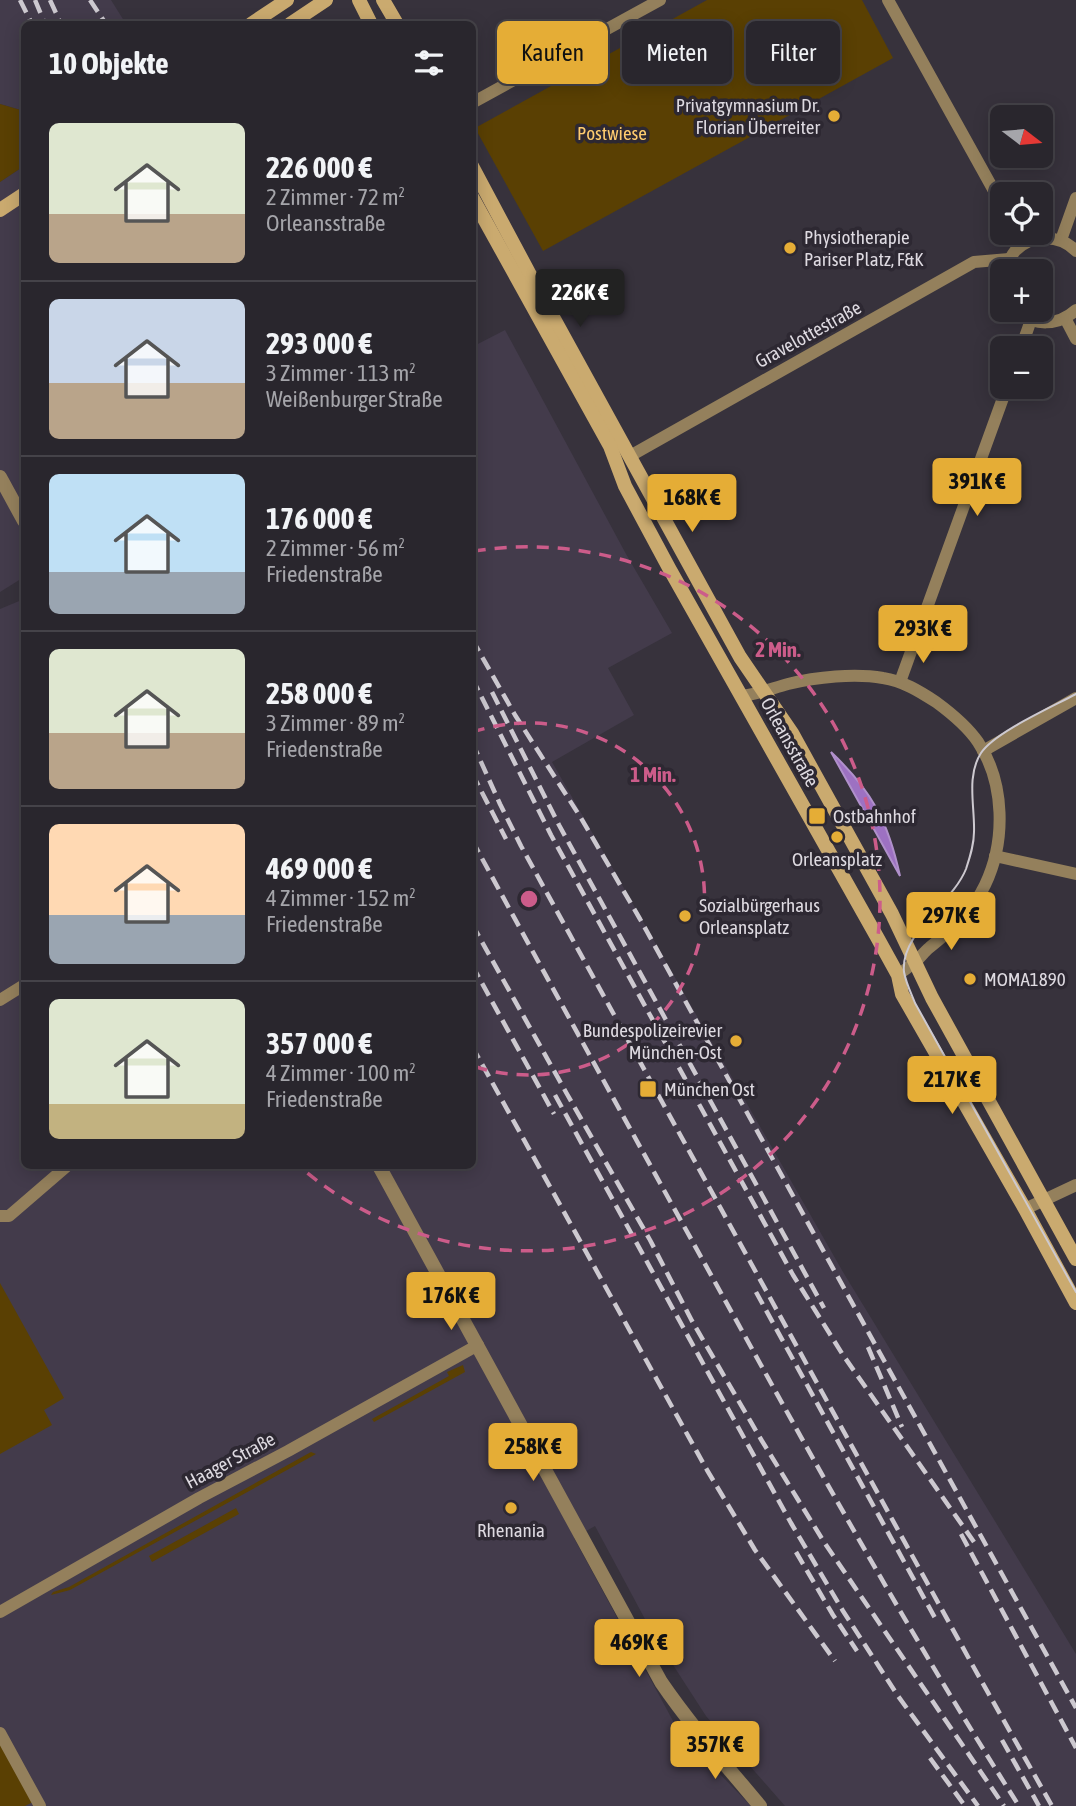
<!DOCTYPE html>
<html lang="de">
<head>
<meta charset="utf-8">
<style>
  body { margin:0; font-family:"Asap Condensed",sans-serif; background:#312e35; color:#f1f3f6; height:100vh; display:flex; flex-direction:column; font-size:26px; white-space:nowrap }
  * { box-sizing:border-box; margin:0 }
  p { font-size:23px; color:#a5a5aa }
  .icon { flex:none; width:38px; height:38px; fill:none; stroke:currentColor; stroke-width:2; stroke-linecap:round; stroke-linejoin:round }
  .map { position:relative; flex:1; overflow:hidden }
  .details { position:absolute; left:21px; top:21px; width:455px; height:1148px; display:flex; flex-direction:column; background:#29262d; border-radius:10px; box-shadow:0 4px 18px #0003,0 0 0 2px #454349 }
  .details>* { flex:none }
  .guide { position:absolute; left:497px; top:21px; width:472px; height:63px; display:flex; gap:14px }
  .needle { width:46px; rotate:106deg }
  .controls { position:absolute; left:990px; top:105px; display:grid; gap:14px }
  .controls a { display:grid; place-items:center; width:63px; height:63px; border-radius:10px; background:#29262d; box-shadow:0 4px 18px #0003,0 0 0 2px #454349; font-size:35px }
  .price { position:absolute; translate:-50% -60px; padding:0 16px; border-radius:7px; background:#e5ad36; color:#111; font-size:23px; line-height:46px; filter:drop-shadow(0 2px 4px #0008) }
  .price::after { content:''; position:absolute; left:50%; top:42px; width:21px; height:16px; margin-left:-10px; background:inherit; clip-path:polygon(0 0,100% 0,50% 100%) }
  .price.selected { background:#222; color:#fff }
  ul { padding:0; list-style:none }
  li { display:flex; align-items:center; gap:21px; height:175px; padding:0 28px }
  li+li { border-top:2px solid #454349 }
  li span { display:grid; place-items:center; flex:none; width:196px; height:140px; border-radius:10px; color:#555 }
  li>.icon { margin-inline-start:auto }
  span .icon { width:84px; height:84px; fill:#fffc; stroke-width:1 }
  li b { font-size:30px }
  h2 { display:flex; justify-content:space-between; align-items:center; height:84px; padding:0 28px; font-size:30px }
  .tag { padding:0 24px; border-radius:10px; background:#29262d; box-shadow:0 4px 18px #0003,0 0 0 2px #454349; font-size:24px; line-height:63px }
  .tag.selected { background:#e5ad36; color:#111 }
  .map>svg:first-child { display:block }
</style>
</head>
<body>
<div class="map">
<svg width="1076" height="1806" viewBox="0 0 1076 1806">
  <rect width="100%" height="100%" fill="#37323c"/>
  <g fill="#433b4b">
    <polygon points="0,0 111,0 126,24 24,24 24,111 0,104"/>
    <polygon points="24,166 24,577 0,592 0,182"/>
    <polygon points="505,330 626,554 672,633 608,668 634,715 552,762 843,1272 1076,1654 1076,1806 785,1806 706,1716 653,1634 595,1526 574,1538 679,1732 751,1806 0,1806 0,609 24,599 24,1166 472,1166 472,347"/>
  </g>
  <g fill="#5a4003">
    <polygon points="707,0 862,0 893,58 543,251 475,128"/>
    <polygon points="0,104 24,111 24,166 0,182"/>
    <polygon points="0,1283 64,1398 44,1410 52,1425 0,1454"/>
    <polygon points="463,1365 465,1372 374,1422 372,1419 449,1376 447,1372"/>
    <polygon points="311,1452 316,1454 70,1590 51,1595 53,1592 69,1587"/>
    <polygon points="236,1508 239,1514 152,1562 149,1556"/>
    <polygon points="0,1742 33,1802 25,1806 0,1806"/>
  </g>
  <path fill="#9d71c2" stroke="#b090cb" stroke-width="2" d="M831,752C872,791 888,821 900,876Z"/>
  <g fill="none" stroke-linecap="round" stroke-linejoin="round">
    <g stroke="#94805c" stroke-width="12">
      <polyline points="888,0 1003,207"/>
      <polyline points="472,103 660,0"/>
      <polyline points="1061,240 1076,198"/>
      <path d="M1005,271C1008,264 1010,257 1015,251C1031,234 1060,234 1076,251"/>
      <path d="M1016,310C1034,327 1058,326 1076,310"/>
      <polyline points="1065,318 1076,339"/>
      <polyline points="1021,348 1031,320"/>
      <polyline points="630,456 974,262 1009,259"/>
      <polyline points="900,682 1007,387"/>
      <path d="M742,696C758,694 773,688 788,684C816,677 855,673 883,678C903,681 919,691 936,702C951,713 967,726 978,742C1005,783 1006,841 985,885C971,914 953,928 929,948C924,952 920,958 914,963C909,967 903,971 898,975"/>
      <polyline points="983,751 1076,698"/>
      <polyline points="995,856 1076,874"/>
      <polyline points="0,1000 24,985"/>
      <polyline points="1025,1209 1076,1185"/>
      <polyline points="1,1216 9,1216 67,1166"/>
      <polyline points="0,1612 199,1498 288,1451 478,1345"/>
      <polyline points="0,1733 40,1806"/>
    </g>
    <g stroke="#94805c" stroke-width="14">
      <polyline points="0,477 24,521"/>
      <path d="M379,1166L661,1682C691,1726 726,1765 760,1806"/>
    </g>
    <g stroke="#caaa6f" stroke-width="14">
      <polyline points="359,0 371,24"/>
      <polyline points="383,0 397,24"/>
      <polyline points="251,24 287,0"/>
      <polyline points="290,24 326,0"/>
      <polyline points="472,166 536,286 740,657 792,733 892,914 932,998 1076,1259"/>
      <polyline points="472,197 610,446 625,486 669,568 877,937 898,975 902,994 1025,1209 1076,1303"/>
      <polyline points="0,210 24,194"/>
    </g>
    <path stroke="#cdc9d0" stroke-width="2" d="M1076,694C1052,707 995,732 981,753C966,776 975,807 974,832C974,845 970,857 966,869C952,904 900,933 904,972C906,983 911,993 915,1003L1076,1292"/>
    <g stroke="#cdc9d0" stroke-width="4.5" stroke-dasharray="14 7" stroke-linecap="butt">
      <polyline points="20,0 32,24"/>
      <polyline points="35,0 45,24"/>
      <polyline points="50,0 61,24"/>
      <polyline points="90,0 106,24"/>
      <polyline points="472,639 515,715 581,818 640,919 1076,1708"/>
      <polyline points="472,678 551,835 793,1275 843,1355 974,1542"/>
      <polyline points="492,692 559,825 824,1308"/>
      <polyline points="472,742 500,804 521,846 973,1666 1052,1806"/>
      <polyline points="472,773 506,839"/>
      <path d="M472,840C561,1004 651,1167 741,1329C830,1490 920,1651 1019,1806"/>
      <polyline points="472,924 567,1094 650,1240 692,1321 762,1441 824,1542 1004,1806"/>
      <polyline points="472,965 554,1114"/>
      <polyline points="472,1046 707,1470 755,1550 835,1661"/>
      <polyline points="555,1095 791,1523 843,1611 898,1696 978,1806"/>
      <polyline points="756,1292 935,1618"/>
      <polyline points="868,1347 902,1427"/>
      <polyline points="961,1534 1076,1748"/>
      <polyline points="796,1552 833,1615 857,1651"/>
      <polyline points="1002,1740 1039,1806"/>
      <polyline points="930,1758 965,1806"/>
    </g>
  </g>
  <g fill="none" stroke="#cc5c8a" stroke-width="3.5" stroke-dasharray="12 9">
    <path d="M473 732A176 176 0 1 1 473 1066"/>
    <path d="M474 551A352 352 0 1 1 300 1167"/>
  </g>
  <g fill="#e5ad36" stroke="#2d2832" stroke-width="2.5">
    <circle cx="834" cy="116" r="7"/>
    <circle cx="790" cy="248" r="7"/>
    <rect x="808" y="807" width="18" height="18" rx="3.5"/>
    <circle cx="837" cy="837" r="7"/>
    <circle cx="685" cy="916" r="7"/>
    <circle cx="970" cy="979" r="7"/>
    <circle cx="736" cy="1041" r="7"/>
    <rect x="639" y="1080" width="18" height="18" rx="3.5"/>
    <circle cx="511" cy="1508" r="7"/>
  </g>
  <g text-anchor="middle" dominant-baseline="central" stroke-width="7" stroke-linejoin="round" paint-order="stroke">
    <g font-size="19" fill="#dedae1" stroke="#2d2832" text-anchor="start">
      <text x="820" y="105" text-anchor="end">Privatgymnasium Dr.<tspan x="820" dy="22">Florian Überreiter</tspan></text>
      <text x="804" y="237">Physiotherapie<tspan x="804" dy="22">Pariser Platz, F&amp;K</tspan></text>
      <text x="833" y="816">Ostbahnhof</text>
      <text x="837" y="859" text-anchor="middle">Orleansplatz</text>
      <text x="699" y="905">Sozialbürgerhaus<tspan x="699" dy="22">Orleansplatz</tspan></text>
      <text x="984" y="979">MOMA1890</text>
      <text x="722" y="1030" text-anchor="end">Bundespolizeirevier<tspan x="722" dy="22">München-Ost</tspan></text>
      <text x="664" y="1089">München Ost</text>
      <text x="511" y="1530" text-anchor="middle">Rhenania</text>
    </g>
    <g font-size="19" fill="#fecc6f" stroke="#2d2832">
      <text x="612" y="133">Postwiese</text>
    </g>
    <g font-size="19" fill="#dedae1" stroke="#2d2832">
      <text transform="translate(808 334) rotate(-29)">Gravelottestraße</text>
      <text transform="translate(790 742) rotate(61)">Orleansstraße</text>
      <text transform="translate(230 1460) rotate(-28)">Haager Straße</text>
    </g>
  </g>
  <circle cx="529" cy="899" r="10" fill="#cc5c8a" stroke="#2d2832" stroke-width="3.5"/>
  <g font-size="21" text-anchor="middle" font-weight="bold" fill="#cc5c8a" stroke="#2d2832" stroke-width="7" stroke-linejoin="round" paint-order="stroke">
    <text x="778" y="657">2 Min.</text>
    <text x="653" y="782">1 Min.</text>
  </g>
</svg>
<div class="controls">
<a><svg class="needle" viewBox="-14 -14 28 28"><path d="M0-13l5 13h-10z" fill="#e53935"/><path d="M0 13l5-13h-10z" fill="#a5a5aa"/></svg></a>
<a><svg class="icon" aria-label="locate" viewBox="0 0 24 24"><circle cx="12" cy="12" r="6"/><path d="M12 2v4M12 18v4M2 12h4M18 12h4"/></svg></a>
<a>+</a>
<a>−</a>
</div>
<b class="price selected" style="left:580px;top:329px">226K €</b>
<b class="price" style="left:977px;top:518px">391K €</b>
<b class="price" style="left:692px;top:534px">168K €</b>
<b class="price" style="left:923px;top:665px">293K €</b>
<b class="price" style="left:951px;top:952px">297K €</b>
<b class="price" style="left:952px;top:1116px">217K €</b>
<b class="price" style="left:451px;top:1332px">176K €</b>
<b class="price" style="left:533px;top:1483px">258K €</b>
<b class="price" style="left:639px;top:1679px">469K €</b>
<b class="price" style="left:715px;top:1781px">357K €</b>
<div class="guide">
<a class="tag selected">Kaufen</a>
<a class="tag">Mieten</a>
<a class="tag">Filter</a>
</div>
<section class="details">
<h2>10 Objekte<svg class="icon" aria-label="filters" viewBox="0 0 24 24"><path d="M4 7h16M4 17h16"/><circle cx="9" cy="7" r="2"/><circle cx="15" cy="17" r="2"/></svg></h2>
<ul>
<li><span style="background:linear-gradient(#dfe7d0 65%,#b9a48a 0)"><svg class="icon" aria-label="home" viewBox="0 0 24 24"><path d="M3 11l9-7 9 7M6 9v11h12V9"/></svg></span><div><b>226 000 €</b><p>2 Zimmer · 72 m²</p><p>Orleansstraße</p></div></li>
<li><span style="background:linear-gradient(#c9d6e8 60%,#b9a48a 0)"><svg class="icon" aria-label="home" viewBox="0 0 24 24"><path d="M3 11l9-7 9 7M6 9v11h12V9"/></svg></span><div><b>293 000 €</b><p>3 Zimmer · 113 m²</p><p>Weißenburger Straße</p></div></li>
<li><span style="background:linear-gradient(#bfe0f5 70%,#9aa5b1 0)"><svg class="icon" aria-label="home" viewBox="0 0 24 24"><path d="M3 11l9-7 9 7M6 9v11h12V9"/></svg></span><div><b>176 000 €</b><p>2 Zimmer · 56 m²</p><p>Friedenstraße</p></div></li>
<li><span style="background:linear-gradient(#dfe7d0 60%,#b9a48a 0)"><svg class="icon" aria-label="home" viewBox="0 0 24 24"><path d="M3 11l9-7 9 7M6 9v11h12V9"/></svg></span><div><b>258 000 €</b><p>3 Zimmer · 89 m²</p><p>Friedenstraße</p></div></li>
<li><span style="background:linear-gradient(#ffd9b3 65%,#9aa5b1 0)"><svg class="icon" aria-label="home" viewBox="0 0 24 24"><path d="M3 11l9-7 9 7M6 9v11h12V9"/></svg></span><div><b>469 000 €</b><p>4 Zimmer · 152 m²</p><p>Friedenstraße</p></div></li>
<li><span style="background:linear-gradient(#dfe7d0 75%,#c2b280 0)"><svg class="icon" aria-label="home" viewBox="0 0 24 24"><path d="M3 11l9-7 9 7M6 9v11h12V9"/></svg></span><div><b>357 000 €</b><p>4 Zimmer · 100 m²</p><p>Friedenstraße</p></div></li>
</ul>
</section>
</div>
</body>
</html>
